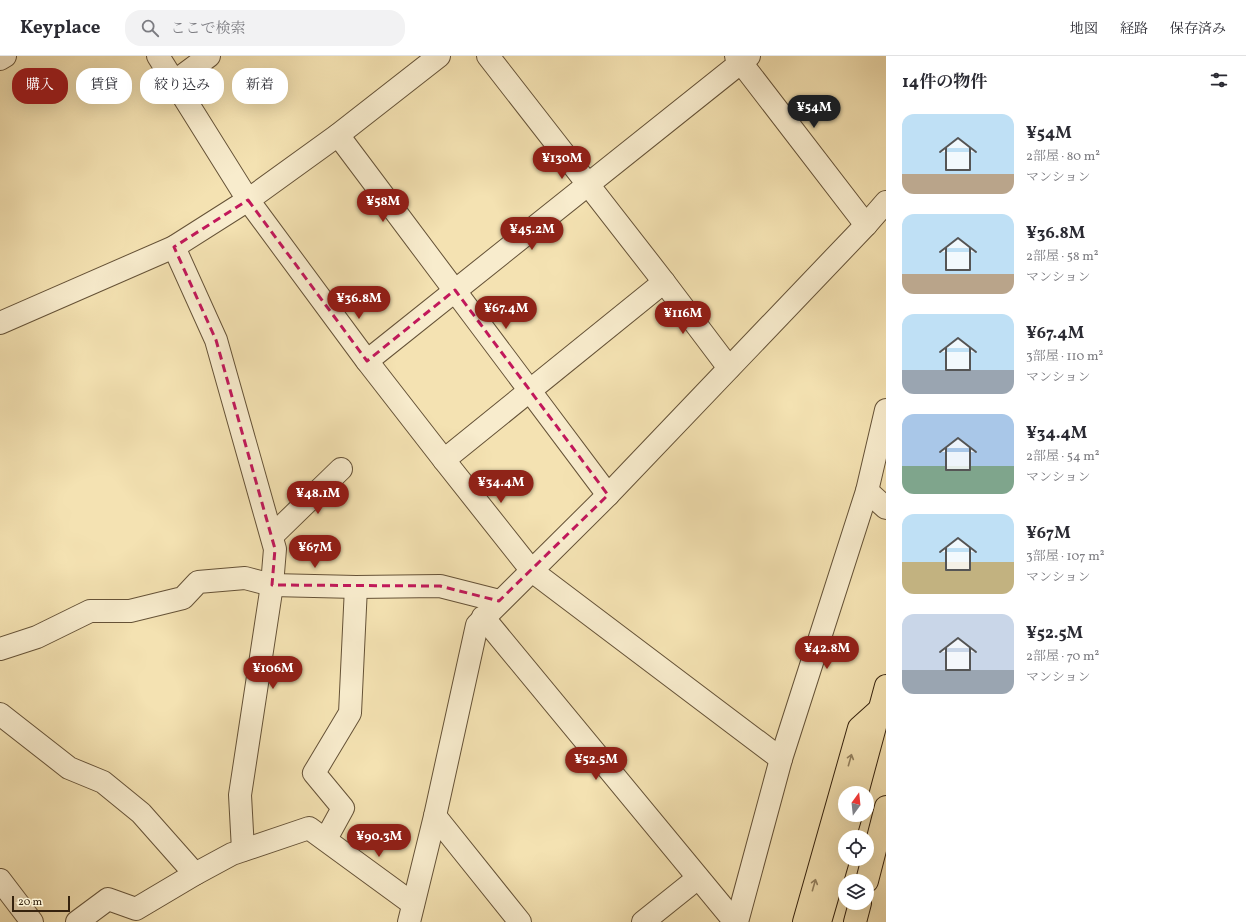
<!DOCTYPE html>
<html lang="ja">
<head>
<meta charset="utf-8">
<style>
  body { margin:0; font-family:Vollkorn,"Noto Serif JP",serif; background:#f2f2f3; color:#2b2b33; height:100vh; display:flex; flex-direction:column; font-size:15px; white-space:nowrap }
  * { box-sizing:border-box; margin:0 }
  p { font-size:13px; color:#7c7c81 }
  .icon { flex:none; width:22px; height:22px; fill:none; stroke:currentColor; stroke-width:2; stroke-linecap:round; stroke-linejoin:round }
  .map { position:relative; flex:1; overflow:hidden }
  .side { display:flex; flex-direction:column; background:#fff; width:360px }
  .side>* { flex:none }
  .banner { position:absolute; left:12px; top:12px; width:380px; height:36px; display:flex; gap:8px }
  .needle { width:26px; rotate:15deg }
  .buttons { position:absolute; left:838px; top:730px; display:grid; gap:8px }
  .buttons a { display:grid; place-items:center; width:36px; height:36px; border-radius:50%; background:#fff; box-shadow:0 4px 16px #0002; font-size:20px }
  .scale { position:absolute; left:12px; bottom:10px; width:58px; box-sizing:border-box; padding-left:4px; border:2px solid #35220e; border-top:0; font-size:11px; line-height:14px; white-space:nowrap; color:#35220e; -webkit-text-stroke:3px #f8eccd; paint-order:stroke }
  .price { position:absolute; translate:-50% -34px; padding:0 9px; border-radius:14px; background:#8f2418; color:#fff; font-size:13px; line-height:26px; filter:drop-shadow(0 1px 2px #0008) }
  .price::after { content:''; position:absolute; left:50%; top:24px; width:12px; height:9px; margin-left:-6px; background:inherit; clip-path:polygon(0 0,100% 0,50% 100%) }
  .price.on { background:#222; color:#fff }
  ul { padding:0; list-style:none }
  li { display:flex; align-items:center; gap:12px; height:100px; padding:0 16px }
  li span { display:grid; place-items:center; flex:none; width:112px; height:80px; border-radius:12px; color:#555 }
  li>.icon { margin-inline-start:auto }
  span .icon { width:48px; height:48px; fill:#fffc; stroke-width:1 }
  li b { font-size:17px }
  h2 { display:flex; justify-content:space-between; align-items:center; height:48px; padding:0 16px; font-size:17px }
  .tag { padding:0 14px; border-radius:16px; background:#fff; box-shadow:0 4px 16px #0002; font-size:14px; line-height:36px }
  .tag.on { background:#8f2418; color:#fff }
  header { display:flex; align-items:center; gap:24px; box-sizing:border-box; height:56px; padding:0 20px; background:#fff; border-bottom:1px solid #e1e1e2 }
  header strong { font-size:19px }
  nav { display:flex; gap:22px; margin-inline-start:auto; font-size:14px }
  .search { width:280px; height:36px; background:#f2f2f3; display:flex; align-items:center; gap:10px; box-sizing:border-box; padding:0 14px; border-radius:16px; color:#7c7c81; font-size:15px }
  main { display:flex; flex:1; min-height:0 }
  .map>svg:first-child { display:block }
</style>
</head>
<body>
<header>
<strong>Keyplace</strong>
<div class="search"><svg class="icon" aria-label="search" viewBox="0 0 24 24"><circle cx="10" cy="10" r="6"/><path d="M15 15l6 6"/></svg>ここで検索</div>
<nav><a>地図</a><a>経路</a><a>保存済み</a></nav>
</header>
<main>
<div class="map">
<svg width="886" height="866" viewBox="0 0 886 866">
  <rect width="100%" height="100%" fill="#f4e2b2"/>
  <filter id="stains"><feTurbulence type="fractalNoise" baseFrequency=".005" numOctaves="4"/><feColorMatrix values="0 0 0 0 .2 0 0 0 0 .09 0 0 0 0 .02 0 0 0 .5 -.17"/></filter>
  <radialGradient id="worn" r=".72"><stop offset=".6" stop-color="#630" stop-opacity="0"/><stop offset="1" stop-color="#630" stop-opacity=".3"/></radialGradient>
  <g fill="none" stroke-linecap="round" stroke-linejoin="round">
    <g stroke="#655237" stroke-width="24">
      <g id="minor">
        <polyline points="158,0 248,144 367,305 444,404 532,515 781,703"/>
        <polyline points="488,0 664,226 729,312"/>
        <polyline points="736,0 866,169"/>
        <polyline points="0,3 5,0"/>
        <polyline points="174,26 209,0"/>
        <polyline points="338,79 608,439"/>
        <polyline points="174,191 216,284 275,493 272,529 240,739 243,794"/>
        <polyline points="0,267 174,191 248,144 338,79 439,0"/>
        <polyline points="367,305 749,0"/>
        <polyline points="444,404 664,226"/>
        <polyline points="867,435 886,452"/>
        <polyline points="272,480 341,413"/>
        <polyline points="483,561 735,866"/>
        <polyline points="0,593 37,581 90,555 130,555 183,542 198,526 245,522 272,529 356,531 440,530 499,545"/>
        <polyline points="0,658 69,712 103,726 141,757 195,818"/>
        <polyline points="435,760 520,866"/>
        <polyline points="326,783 343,752 314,717 350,657 356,531"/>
        <polyline points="0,824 32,866"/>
        <polyline points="77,866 108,843 136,853 195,818 232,798 309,772 413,848"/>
        <polyline points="409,866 435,760 477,569 608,439 866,169 886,146"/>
        <polyline points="643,866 698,822"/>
        <polyline points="737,866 781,703 867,435 886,354"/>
      </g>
    </g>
    <g stroke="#35220e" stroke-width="24">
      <g id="highway">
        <polyline points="857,737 886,630"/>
        <polyline points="867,825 886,751"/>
        <polyline points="804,866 859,672 879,654"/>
        <polyline points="820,866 851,759"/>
        <polyline points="855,866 860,847"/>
      </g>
    </g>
    <use href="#minor" stroke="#f8eccd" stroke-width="22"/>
    <use href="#highway" stroke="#f4e2b2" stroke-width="22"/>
  </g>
  <defs><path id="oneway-shaft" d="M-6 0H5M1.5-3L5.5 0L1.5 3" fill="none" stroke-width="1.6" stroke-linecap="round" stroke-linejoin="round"/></defs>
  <g stroke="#948260">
    <use href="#oneway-shaft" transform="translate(850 704) rotate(-74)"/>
    <use href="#oneway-shaft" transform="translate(814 829) rotate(-74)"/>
  </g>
  <path fill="none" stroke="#c2185b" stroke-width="3" stroke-dasharray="8 5" stroke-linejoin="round" d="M248,144L367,305L455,234L608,439L499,545L440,530L272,529L275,493L216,284L174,191Z"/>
  <rect width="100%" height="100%" filter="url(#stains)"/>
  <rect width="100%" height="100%" fill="url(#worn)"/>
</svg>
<div class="buttons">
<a><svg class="needle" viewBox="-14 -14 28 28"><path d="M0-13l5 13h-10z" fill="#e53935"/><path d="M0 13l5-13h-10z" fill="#7c7c81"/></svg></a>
<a><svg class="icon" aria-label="locate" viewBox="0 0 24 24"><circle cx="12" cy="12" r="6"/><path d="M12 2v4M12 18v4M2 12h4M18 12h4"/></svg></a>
<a><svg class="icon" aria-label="layers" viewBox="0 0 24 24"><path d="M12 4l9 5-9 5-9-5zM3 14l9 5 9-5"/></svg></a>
</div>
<div class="scale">20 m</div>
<b class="price on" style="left:814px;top:73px">¥54M</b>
<b class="price" style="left:562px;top:124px">¥130M</b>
<b class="price" style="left:383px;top:167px">¥58M</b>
<b class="price" style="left:532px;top:195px">¥45.2M</b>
<b class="price" style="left:359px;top:264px">¥36.8M</b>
<b class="price" style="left:506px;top:274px">¥67.4M</b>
<b class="price" style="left:683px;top:279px">¥116M</b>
<b class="price" style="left:501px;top:448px">¥34.4M</b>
<b class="price" style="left:318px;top:459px">¥48.1M</b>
<b class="price" style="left:315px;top:513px">¥67M</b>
<b class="price" style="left:827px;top:614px">¥42.8M</b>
<b class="price" style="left:273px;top:634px">¥106M</b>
<b class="price" style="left:596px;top:725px">¥52.5M</b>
<b class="price" style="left:379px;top:802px">¥90.3M</b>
<div class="banner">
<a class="tag on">購入</a>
<a class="tag">賃貸</a>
<a class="tag">絞り込み</a>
<a class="tag">新着</a>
</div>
</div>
<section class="side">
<h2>14件の物件<svg class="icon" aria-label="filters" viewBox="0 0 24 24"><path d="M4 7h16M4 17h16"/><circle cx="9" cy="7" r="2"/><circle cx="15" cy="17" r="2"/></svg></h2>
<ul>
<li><span style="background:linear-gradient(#bfe0f5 75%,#b9a48a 0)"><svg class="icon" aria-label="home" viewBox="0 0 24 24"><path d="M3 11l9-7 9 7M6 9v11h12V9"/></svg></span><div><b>¥54M</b><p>2部屋 · 80 m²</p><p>マンション</p></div></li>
<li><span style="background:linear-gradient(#bfe0f5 75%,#b9a48a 0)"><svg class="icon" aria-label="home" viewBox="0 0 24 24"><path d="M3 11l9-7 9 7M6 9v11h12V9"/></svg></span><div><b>¥36.8M</b><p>2部屋 · 58 m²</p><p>マンション</p></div></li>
<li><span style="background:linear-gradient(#bfe0f5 70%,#9aa5b1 0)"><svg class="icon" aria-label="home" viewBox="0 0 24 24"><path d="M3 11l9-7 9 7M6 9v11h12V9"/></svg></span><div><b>¥67.4M</b><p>3部屋 · 110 m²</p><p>マンション</p></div></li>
<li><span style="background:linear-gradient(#a9c7e8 65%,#7fa58c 0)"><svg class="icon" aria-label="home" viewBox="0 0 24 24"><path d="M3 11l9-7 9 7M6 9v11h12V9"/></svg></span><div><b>¥34.4M</b><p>2部屋 · 54 m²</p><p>マンション</p></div></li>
<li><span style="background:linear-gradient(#bfe0f5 60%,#c2b280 0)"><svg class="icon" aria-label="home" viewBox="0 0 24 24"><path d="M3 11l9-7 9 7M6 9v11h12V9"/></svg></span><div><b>¥67M</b><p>3部屋 · 107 m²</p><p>マンション</p></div></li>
<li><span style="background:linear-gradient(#c9d6e8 70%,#9aa5b1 0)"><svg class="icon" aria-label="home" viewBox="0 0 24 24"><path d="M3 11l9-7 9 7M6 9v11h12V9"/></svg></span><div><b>¥52.5M</b><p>2部屋 · 70 m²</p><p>マンション</p></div></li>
</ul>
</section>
</main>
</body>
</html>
